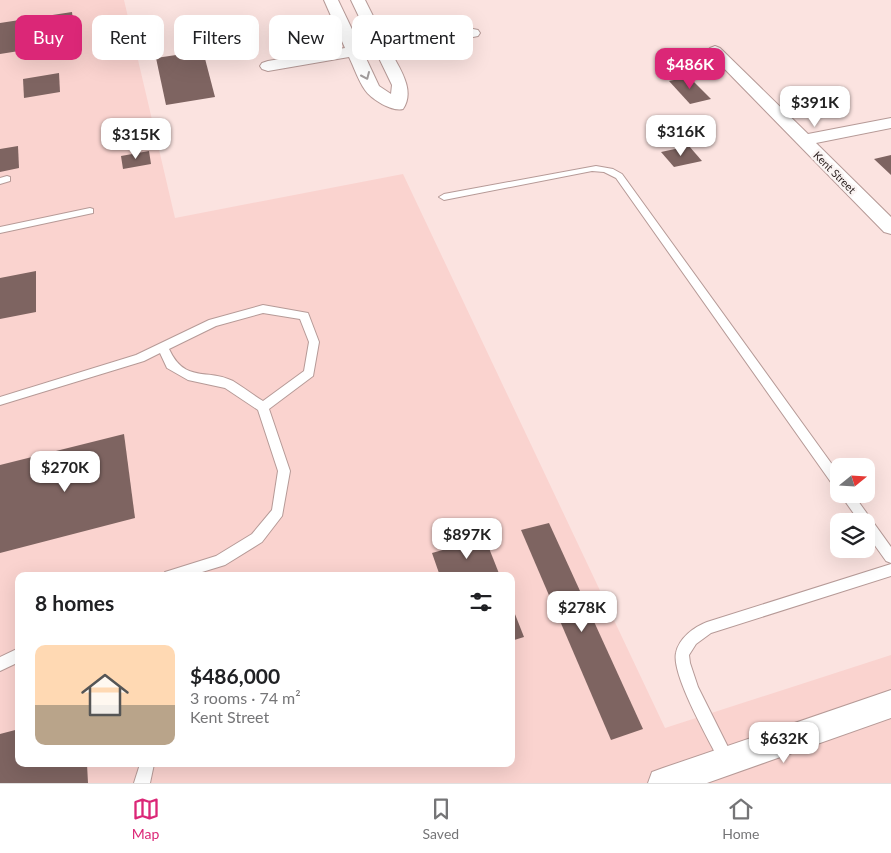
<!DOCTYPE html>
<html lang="en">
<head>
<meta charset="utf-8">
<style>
  body { margin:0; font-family:Lato,sans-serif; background:#f2f2f2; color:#202124; height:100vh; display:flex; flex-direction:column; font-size:19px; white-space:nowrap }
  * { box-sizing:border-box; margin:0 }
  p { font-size:16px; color:#757577 }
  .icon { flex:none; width:28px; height:28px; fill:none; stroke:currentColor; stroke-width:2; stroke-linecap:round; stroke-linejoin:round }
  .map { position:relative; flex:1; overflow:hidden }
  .side { position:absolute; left:15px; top:572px; width:500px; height:195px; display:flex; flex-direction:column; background:#fff; border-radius:10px; box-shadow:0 5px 20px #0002 }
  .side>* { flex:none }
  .hud { position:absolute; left:15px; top:15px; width:500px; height:45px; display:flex; gap:10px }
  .needle { width:32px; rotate:72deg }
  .controls { position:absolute; left:830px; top:458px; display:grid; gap:10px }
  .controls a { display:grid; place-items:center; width:45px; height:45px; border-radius:10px; background:#fff; box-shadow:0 5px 20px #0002; font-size:25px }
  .price { position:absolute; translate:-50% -42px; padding:0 11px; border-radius:10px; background:#fff; color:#222; font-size:16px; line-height:32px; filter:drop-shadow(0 1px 2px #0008) }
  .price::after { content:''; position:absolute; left:50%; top:30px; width:15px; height:11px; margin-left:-8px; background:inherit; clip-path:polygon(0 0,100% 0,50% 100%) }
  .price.active { background:#db2777; color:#fff }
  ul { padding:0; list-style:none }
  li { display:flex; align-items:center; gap:15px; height:125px; padding:0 20px }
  li span { display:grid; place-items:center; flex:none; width:140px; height:100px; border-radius:10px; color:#555 }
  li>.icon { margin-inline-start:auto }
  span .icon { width:60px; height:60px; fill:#fffc; stroke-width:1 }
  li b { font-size:21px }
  h2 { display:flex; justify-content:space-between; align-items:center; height:60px; padding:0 20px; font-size:21px }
  .tag { padding:0 18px; border-radius:10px; background:#fff; box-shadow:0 5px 20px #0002; font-size:18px; line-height:45px }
  .tag.active { background:#db2777; color:#fff }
  .tab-bar { display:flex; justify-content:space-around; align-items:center; height:70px; border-top:1px solid #e0e0e0; background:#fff; font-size:14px; color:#757577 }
  .tab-bar a { display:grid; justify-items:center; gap:2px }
  .tab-bar .active { color:#db2777 }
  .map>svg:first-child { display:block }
</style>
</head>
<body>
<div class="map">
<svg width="891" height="783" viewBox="0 0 891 783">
  <rect width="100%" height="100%" fill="#fbe3e0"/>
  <path fill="#fad3cf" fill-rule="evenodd" d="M0,0H124L175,218L403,174L665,728L891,655V783H0ZM19,576H511V764H19Z"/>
  <g fill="#7e6461">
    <polygon points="72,12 76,42 0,54 0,23"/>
    <polygon points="203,51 215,97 166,105 156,58"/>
    <polygon points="59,73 60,92 24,98 23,79"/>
    <polygon points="689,77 711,99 690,104 669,81"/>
    <polygon points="18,146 19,168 0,172 0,149"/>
    <polygon points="689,146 702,161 674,167 661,152"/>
    <polygon points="149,151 151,164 123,169 121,156"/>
    <polygon points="891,155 891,175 874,159"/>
    <polygon points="36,271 36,312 0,319 0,278"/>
    <polygon points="124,434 135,518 0,553 0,465"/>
    <polygon points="549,523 643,729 611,740 521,530"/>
    <polygon points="485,538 500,576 440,576 432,553"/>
    <polygon points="511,604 524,637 511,641"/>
    <polygon points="19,729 19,764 87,764 88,783 0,783 0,734"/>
  </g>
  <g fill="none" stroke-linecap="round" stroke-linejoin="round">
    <g stroke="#b69a97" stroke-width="2">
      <g id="lane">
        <polygon points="596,166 613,169 622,174 839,474 839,489 835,488 616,178 604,172 592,171 444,200 439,197 444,194"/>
        <polygon points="7,176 10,177 10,181 0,184 0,178"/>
        <polygon points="90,208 93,209 93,213 0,233 0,227"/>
        <path d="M263,305L308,313L319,342L313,376L269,409L290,471L282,516L262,542L225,565L189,576H164L165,572L216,556L252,534L272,510L278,471L258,410L225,388L188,380L167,368L160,353L144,361L0,405V397L136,355L209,320ZM263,313L300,319L309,342L304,371L263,401C253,395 243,387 233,381C207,368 185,384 169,349L216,326Z"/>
        <polygon points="840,494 853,494 891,547 891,563 886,561 866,533 866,521 859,521"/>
        <path d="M891,564V576L711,633L696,644L689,655L690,663L698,687L735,761L732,766L727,769L722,766C711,744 671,675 676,653C679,638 694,627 707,622Z"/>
        <polygon points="19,648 19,662 0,671 0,657"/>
        <polygon points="140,764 154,764 150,783 134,783"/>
      </g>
    </g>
    <g stroke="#b69a97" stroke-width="2">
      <g id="street">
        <path d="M324,0H338L360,46L372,44L351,0H365L386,42L473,29L478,30L480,33L478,36L473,37L390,50C399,68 416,90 403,109C392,112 371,99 365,90C358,80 354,67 349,57L268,71L262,69L260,66L262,63L268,61L345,48ZM376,52L392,85L391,94L379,86L364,54Z"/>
        <polygon points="715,46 720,48 808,134 891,118 891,128 816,143 891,217 891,234 884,232 710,54 707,51 710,48"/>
        <polygon points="891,690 891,718 707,783 648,783 652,772 663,768"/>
      </g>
    </g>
    <use href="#lane" fill="#fff" fill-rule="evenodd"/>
    <use href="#street" fill="#fff" fill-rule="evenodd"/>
  </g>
  <defs><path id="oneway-chevron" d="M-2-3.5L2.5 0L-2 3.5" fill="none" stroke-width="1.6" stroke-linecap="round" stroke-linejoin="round" transform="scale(1.25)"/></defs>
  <use stroke="#a29d9d" href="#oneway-chevron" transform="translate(366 76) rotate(66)"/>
  <g text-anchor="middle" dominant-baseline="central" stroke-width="5" stroke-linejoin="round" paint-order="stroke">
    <g font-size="11" fill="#312625" stroke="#fbf5f4">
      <text transform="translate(835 172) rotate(45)">Kent Street</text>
    </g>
  </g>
</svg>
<div class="controls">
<a><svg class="needle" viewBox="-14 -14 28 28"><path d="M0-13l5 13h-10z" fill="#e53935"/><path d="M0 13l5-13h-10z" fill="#757577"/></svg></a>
<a><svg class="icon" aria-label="layers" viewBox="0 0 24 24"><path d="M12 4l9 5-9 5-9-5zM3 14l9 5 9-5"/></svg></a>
</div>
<b class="price active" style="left:690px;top:90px">$486K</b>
<b class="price" style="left:815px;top:128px">$391K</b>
<b class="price" style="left:681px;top:157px">$316K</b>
<b class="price" style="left:136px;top:160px">$315K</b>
<b class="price" style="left:65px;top:493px">$270K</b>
<b class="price" style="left:467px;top:560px">$897K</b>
<b class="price" style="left:582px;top:633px">$278K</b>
<b class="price" style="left:784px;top:764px">$632K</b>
<div class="hud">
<a class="tag active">Buy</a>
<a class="tag">Rent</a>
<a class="tag">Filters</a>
<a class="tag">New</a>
<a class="tag">Apartment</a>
</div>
<section class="side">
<h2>8 homes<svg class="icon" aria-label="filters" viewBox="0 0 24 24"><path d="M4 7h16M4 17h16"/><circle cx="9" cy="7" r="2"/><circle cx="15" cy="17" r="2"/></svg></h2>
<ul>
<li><span style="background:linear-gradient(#ffd9b3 60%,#b9a48a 0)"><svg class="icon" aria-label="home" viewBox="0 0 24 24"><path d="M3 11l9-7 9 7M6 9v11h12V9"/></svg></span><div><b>$486,000</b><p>3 rooms · 74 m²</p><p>Kent Street</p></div></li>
</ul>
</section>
</div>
<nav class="tab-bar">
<a class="active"><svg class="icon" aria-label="map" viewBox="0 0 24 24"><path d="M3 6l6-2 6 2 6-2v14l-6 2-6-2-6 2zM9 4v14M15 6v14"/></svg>Map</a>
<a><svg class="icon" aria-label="saved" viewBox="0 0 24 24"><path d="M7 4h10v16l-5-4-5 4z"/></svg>Saved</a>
<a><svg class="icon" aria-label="home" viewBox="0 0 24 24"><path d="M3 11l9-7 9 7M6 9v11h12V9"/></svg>Home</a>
</nav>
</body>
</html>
